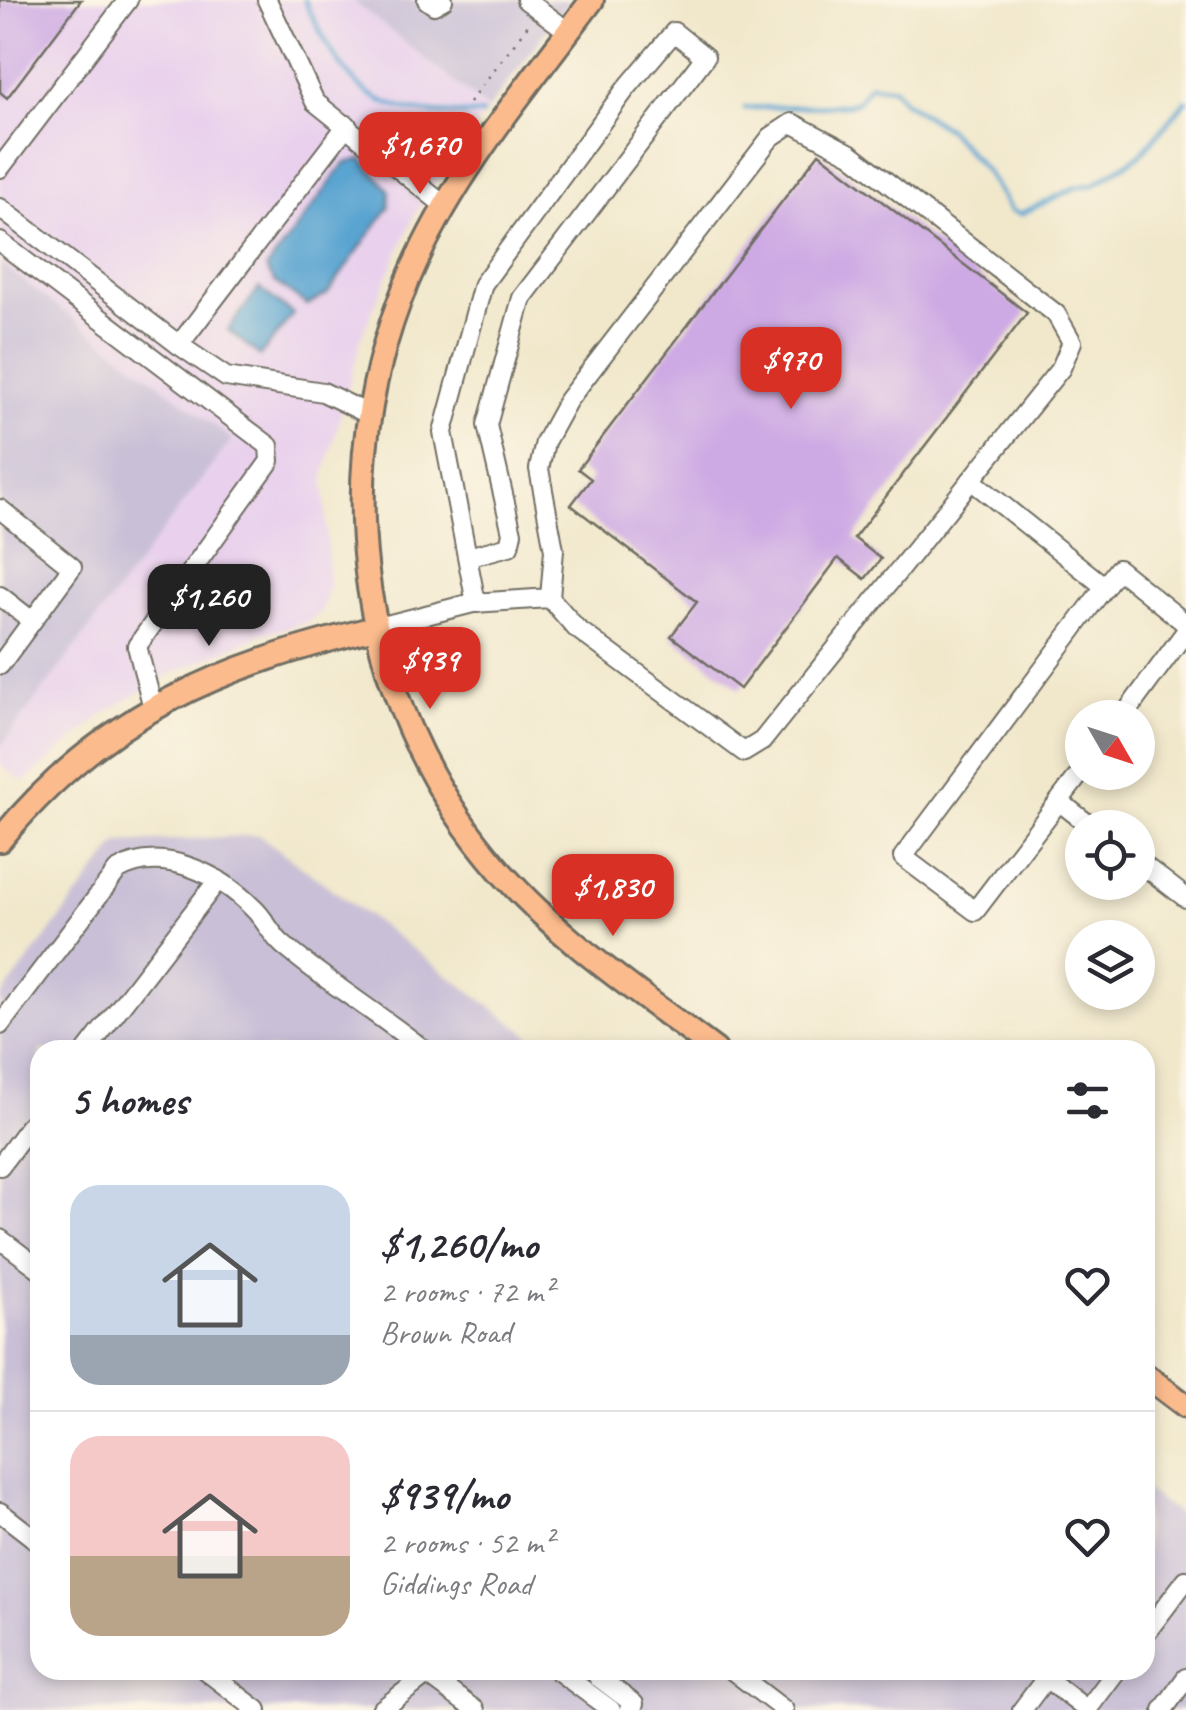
<!DOCTYPE html>
<html lang="en">
<head>
<meta charset="utf-8">
<style>
  body { margin:0; font-family:Caveat,sans-serif; background:#f7f7f7; color:#2b2b33; height:100vh; display:flex; flex-direction:column; font-size:38px; white-space:nowrap }
  * { box-sizing:border-box; margin:0 }
  p { font-size:32px; color:#7c7c81 }
  .icon { flex:none; width:55px; height:55px; fill:none; stroke:currentColor; stroke-width:2; stroke-linecap:round; stroke-linejoin:round }
  .map { position:relative; flex:1; overflow:hidden }
  .panel { position:absolute; left:30px; top:1040px; width:1125px; height:640px; display:flex; flex-direction:column; background:#fff; border-radius:30px; box-shadow:0 5px 15px #0003 }
  .panel>* { flex:none }
  .needle { width:65px; rotate:129deg }
  .controls { position:absolute; left:1065px; top:700px; display:grid; gap:20px }
  .controls a { display:grid; place-items:center; width:90px; height:90px; border-radius:50%; background:#fff; box-shadow:0 5px 15px #0003; font-size:50px }
  .price { position:absolute; translate:-50% -85px; padding:0 22px; border-radius:20px; background:#d93025; color:#fff; font-size:32px; line-height:65px; filter:drop-shadow(0 2px 5px #0008) }
  .price::after { content:''; position:absolute; left:50%; top:60px; width:30px; height:22px; margin-left:-15px; background:inherit; clip-path:polygon(0 0,100% 0,50% 100%) }
  .price.on { background:#222; color:#fff }
  ul { padding:0; list-style:none }
  li { display:flex; align-items:center; gap:30px; height:250px; padding:0 40px }
  li+li { border-top:2px solid #e1e1e2 }
  li span { display:grid; place-items:center; flex:none; width:280px; height:200px; border-radius:30px; color:#555 }
  li>.icon { margin-inline-start:auto }
  span .icon { width:120px; height:120px; fill:#fffc; stroke-width:1 }
  li b { font-size:42px }
  h2 { display:flex; justify-content:space-between; align-items:center; height:120px; padding:0 40px; font-size:42px }
  .map>svg:first-child { display:block }
</style>
</head>
<body>
<div class="map">
<svg width="1186" height="1710" viewBox="0 0 1186 1710">
  <rect width="100%" height="100%" fill="#fcf5e5"/>
  <filter id="ink" filterUnits="userSpaceOnUse"><feTurbulence type="fractalNoise" baseFrequency=".01" numOctaves="2"/><feDisplacementMap in="SourceGraphic" scale="20" xChannelSelector="R" yChannelSelector="G"/><feConvolveMatrix kernelMatrix="1 2 1 2 8 2 1 2 1" color-interpolation-filters="sRGB"/></filter>
  <filter id="wash" filterUnits="userSpaceOnUse"><feTurbulence type="fractalNoise" baseFrequency=".0048" numOctaves="4" result="noise"/><feDisplacementMap in="SourceGraphic" scale="40" xChannelSelector="R" yChannelSelector="G"/><feGaussianBlur stdDeviation="2.25" result="paint"/><feColorMatrix in="noise" values="0 0 0 0 0 0 0 0 0 0 0 0 0 0 0 0 0 1.4 0 .05"/><feComposite in="paint" operator="in"/></filter>
  <g filter="url(#wash)">
    <rect width="100%" height="100%" fill="#f1e8cc"/>
    <polygon fill="#e9d1ed" points="0,0 352,0 488,109 415,214 363,332 324,477 329,586 322,610 308,622 262,634 170,674 103,714 24,782 0,765 0,747 232,439 0,263"/>
    <g fill="#c9bfd7">
      <polygon points="352,0 570,0 488,109"/>
      <polygon points="0,263 232,439 0,747"/>
      <polygon points="259,835 549,1050 40,1050 40,1670 1145,1670 1145,1490 1186,1520 1186,1710 0,1710 0,998 118,843"/>
    </g>
    <g fill="#5aa4d1" stroke="#42687e" stroke-width="2.5">
      <polygon points="362,159 390,191 389,207 327,294 307,305 275,282 266,269 345,163"/>
      <polygon points="259,288 293,314 260,356 228,330"/>
    </g>
    <g fill="none" stroke-linecap="round" stroke-linejoin="round">
      <g stroke="#5aa4d1" stroke-width="5">
        <path d="M304,0C351,95 372,117 482,114"/>
        <polyline points="745,108 847,105 857,102 870,85 894,88 903,101 949,130 987,173 1011,211 1020,214 1077,187 1093,185 1140,155 1186,101"/>
      </g>
    </g>
    <g id="blocks">
      <g fill="#ceaae4">
        <polygon points="0,0 81,0 7,98 0,92"/>
        <polygon points="819,153 1027,313 854,538 881,559 865,579 838,558 740,689 671,636 697,602 571,505 591,479 578,469"/>
      </g>
    </g>
  </g>
  <g filter="url(#ink)">
    <use href="#blocks" fill-opacity="0" stroke="#706d63" stroke-width="2.5"/>
    <g fill="none" stroke-linecap="round" stroke-linejoin="round">
      <g stroke="#706d63" stroke-width="22">
        <g id="minor">
          <polyline points="267,0 315,102 445,206"/>
          <polyline points="427,0 434,5 443,0"/>
          <polyline points="526,0 569,32"/>
          <polyline points="347,125 179,345 226,377 323,392 368,414"/>
          <polyline points="0,168 128,0"/>
          <polyline points="0,208 179,345"/>
          <polyline points="0,242 269,446 270,461 137,646 153,708"/>
          <polyline points="971,480 1105,587"/>
          <polyline points="0,509 72,567 0,665"/>
          <polyline points="468,557 509,546 512,533 487,425 522,298 705,57 674,32 625,90 483,284 443,432 476,603"/>
          <polyline points="0,596 32,621"/>
          <polyline points="375,628 473,603 550,598 576,628 744,752 762,741 1061,368 1072,342 1056,314 851,154 792,123 771,137 568,400 545,442 539,469 554,550 550,598"/>
          <polyline points="1122,718 1186,631"/>
          <polyline points="1082,771 975,911 903,857 1118,569 1186,624"/>
          <polyline points="1060,802 1093,828"/>
          <polyline points="1138,861 1186,898"/>
          <path d="M0,1025L117,871C162,844 221,875 254,909C265,919 271,935 283,945C328,983 378,1013 424,1050"/>
          <polyline points="87,1050 218,880"/>
          <polyline points="0,1166 40,1112"/>
          <polyline points="0,1239 40,1269"/>
          <polyline points="0,1512 40,1543"/>
          <polyline points="1145,1634 1186,1580"/>
          <polyline points="205,1670 257,1710"/>
          <polyline points="557,1670 611,1710"/>
          <polyline points="604,1670 598,1677 634,1704 629,1710"/>
          <polyline points="732,1670 784,1710"/>
          <polyline points="429,1676 475,1710"/>
          <polyline points="381,1710 433,1670"/>
          <polyline points="1022,1710 1046,1678 1087,1710"/>
          <polyline points="1087,1710 1117,1670"/>
          <polyline points="1163,1710 1186,1678"/>
        </g>
      </g>
      <g stroke="#706d63" stroke-width="28">
        <g id="major">
          <path d="M592,0C534,78 469,155 425,243C321,448 348,697 500,871C561,941 641,994 715,1050"/>
          <path d="M0,840C105,712 220,666 375,628"/>
          <polyline points="1145,1375 1186,1406"/>
        </g>
      </g>
      <polyline stroke="#706d63" stroke-width="2.5" stroke-dasharray="2.5 8" stroke-linecap="butt" points="469,103 528,25"/>
      <use href="#minor" stroke="#fff" stroke-width="18"/>
      <use href="#major" stroke="#fbbb8d" stroke-width="22"/>
    </g>
  </g>
</svg>
<div class="controls">
<a><svg class="needle" viewBox="-14 -14 28 28"><path d="M0-13l5 13h-10z" fill="#e53935"/><path d="M0 13l5-13h-10z" fill="#7c7c81"/></svg></a>
<a><svg class="icon" aria-label="locate" viewBox="0 0 24 24"><circle cx="12" cy="12" r="6"/><path d="M12 2v4M12 18v4M2 12h4M18 12h4"/></svg></a>
<a><svg class="icon" aria-label="layers" viewBox="0 0 24 24"><path d="M12 4l9 5-9 5-9-5zM3 14l9 5 9-5"/></svg></a>
</div>
<b class="price" style="left:420px;top:197px">$1,670</b>
<b class="price" style="left:791px;top:412px">$970</b>
<b class="price on" style="left:209px;top:649px">$1,260</b>
<b class="price" style="left:430px;top:712px">$939</b>
<b class="price" style="left:613px;top:939px">$1,830</b>
<section class="panel">
<h2>5 homes<svg class="icon" aria-label="filters" viewBox="0 0 24 24"><path d="M4 7h16M4 17h16"/><circle cx="9" cy="7" r="2"/><circle cx="15" cy="17" r="2"/></svg></h2>
<ul>
<li><span style="background:linear-gradient(#c9d6e8 75%,#9aa5b1 0)"><svg class="icon" aria-label="home" viewBox="0 0 24 24"><path d="M3 11l9-7 9 7M6 9v11h12V9"/></svg></span><div><b>$1,260/mo</b><p>2 rooms · 72 m²</p><p>Brown Road</p></div><svg class="icon" aria-label="heart" viewBox="0 0 24 24"><path d="M12 20l-8-8c-3-5 5-10 8-4 3-6 11-1 8 4z"/></svg></li>
<li><span style="background:linear-gradient(#f6c9c9 60%,#b9a48a 0)"><svg class="icon" aria-label="home" viewBox="0 0 24 24"><path d="M3 11l9-7 9 7M6 9v11h12V9"/></svg></span><div><b>$939/mo</b><p>2 rooms · 52 m²</p><p>Giddings Road</p></div><svg class="icon" aria-label="heart" viewBox="0 0 24 24"><path d="M12 20l-8-8c-3-5 5-10 8-4 3-6 11-1 8 4z"/></svg></li>
</ul>
</section>
</div>
</body>
</html>
